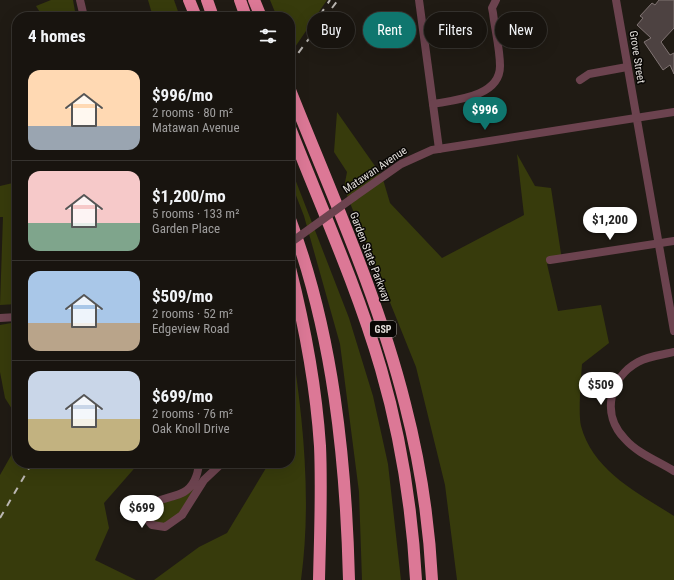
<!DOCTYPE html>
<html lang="en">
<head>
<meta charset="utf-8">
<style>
  body { margin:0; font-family:"Roboto Condensed",sans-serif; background:#211d18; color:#f1f3f6; height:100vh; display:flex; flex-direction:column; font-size:15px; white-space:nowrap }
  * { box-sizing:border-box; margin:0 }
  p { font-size:13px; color:#9f9e9e }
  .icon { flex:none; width:22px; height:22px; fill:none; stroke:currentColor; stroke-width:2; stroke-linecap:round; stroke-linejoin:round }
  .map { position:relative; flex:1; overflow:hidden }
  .sheet { position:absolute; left:12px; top:12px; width:283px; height:456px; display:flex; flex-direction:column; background:#18140f; border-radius:16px; box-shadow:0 4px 16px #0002,0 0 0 1px #36332f }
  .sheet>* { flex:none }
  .top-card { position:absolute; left:307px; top:12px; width:307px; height:36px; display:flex; gap:8px }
  .price { position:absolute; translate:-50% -34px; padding:0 9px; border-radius:14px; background:#fff; color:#222; font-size:13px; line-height:26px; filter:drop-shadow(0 1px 2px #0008) }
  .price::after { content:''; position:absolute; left:50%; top:24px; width:12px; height:9px; margin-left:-6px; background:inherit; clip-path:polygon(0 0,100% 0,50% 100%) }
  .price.on { background:#0f766e; color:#fff }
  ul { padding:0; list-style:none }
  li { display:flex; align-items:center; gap:12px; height:100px; padding:0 16px }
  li+li { border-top:1px solid #36332f }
  li span { display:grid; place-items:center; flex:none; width:112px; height:80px; border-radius:12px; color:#555 }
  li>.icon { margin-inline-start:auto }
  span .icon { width:48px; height:48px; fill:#fffc; stroke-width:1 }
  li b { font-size:17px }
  h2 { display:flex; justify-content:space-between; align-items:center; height:48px; padding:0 16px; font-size:17px }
  .tag { padding:0 14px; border-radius:18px; background:#18140f; box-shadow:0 4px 16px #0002,0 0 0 1px #36332f; font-size:14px; line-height:36px }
  .tag.on { background:#0f766e; color:#fff }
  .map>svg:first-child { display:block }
</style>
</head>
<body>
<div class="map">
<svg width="674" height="580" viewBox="0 0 674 580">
  <rect width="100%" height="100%" fill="#201b14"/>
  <g fill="#373b0c">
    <polygon points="51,0 73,0 76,17 43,17 36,6"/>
    <polygon points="148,0 174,0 180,17 153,17"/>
    <polygon points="270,0 327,0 291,53 290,17 277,17"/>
    <path d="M337,112L382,176L390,203L442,258L524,215L517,154L535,186L551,188L562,260L547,264L558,311L601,305L609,343L582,364C581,378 578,414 581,426C593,471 638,493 674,516V580H457L445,485L416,367L344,188L347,172L334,152Z"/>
    <polygon points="290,166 349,318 373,396 388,464 401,580 362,580 359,492 340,344 304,216 290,180"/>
    <polygon points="17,182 17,304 0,305 3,217 0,217 0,186"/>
    <polygon points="17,322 17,417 5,398 0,372 0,325"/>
    <path d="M290,334C303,415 312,499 301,580H154L199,547L227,533L269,463H290Z"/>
    <polygon points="17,445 17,463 139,463 104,503 109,528 95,560 136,580 0,580 0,475"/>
    <path d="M195,486C189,501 175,525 156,525L149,515V511L160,503L178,499Z"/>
  </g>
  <polygon fill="#4d4241" stroke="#807473" points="659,0 674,0 674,28 661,42 670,55 674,53 674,74 670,65 663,70 644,42 651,38 637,25 643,18 640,16 652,3 655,5"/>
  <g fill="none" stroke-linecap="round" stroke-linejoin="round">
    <g stroke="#6c434f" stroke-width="8">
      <polyline points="80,0 84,17"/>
      <polyline points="419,0 439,149"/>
      <polyline points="616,0 674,331"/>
      <polyline points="580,80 589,74 627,67"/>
      <path d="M433,104C455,100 500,97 500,66C500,49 495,30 493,13L492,8L496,0"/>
      <polyline points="354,197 401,164 432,150 674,112"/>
      <polyline points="550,260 674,241"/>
      <polyline points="0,318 17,317"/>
      <path d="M674,352C662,355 649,356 638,362C609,378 601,415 625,439C637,453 658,461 674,471"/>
      <path d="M199,463C198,474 194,486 184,492C171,500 130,500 152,525L165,527L182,515L204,480L222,463"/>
    </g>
    <g stroke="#dc7896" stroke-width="12">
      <polyline points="189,0 196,17"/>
      <polyline points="207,0 213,17"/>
      <polyline points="240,0 246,17"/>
      <polyline points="254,0 261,17"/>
      <path d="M290,90C331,193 378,296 405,404C420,462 429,521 432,580"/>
      <path d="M290,128C321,207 357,287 381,369C401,438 412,508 416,580"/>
      <path d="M290,219C333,333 346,459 349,580"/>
      <path d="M290,268C305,327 316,386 320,446C322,490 320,535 319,580"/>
    </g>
    <g stroke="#bab6b2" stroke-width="2" stroke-dasharray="7 7" stroke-linecap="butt">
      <polyline points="320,15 330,0"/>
      <polyline points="290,64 338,0"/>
      <polyline points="0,518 32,463"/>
    </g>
    <polyline stroke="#6c434f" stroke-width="8" points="290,243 354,197"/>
  </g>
  <g text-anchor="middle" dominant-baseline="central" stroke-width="3" stroke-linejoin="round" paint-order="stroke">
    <rect fill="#080604" stroke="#a09c99" stroke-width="1" x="370" y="321" width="26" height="16" rx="3"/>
    <g font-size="10" font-weight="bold" fill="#e1ddd9">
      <text x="383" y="329">GSP</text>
    </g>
    <g font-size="11" fill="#e1ddd9" stroke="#080604">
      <text transform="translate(637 57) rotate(81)">Grove Street</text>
      <text transform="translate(375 170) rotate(-34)">Matawan Avenue</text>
      <text transform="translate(370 257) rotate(69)">Garden State Parkway</text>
    </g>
  </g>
</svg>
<b class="price on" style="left:485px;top:131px">$996</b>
<b class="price" style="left:610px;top:241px">$1,200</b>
<b class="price" style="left:601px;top:406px">$509</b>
<b class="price" style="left:142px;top:529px">$699</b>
<div class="top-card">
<a class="tag">Buy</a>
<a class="tag on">Rent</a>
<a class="tag">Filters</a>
<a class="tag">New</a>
</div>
<section class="sheet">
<h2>4 homes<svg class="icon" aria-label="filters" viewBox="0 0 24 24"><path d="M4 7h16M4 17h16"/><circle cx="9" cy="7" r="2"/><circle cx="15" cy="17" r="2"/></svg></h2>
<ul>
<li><span style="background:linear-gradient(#ffd9b3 70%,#9aa5b1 0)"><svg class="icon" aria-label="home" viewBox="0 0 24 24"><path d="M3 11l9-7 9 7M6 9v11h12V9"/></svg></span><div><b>$996/mo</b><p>2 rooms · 80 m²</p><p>Matawan Avenue</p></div></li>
<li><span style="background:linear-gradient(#f6c9c9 65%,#7fa58c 0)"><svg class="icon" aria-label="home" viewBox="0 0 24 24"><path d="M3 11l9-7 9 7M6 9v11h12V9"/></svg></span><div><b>$1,200/mo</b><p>5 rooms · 133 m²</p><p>Garden Place</p></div></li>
<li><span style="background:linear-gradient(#a9c7e8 65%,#b9a48a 0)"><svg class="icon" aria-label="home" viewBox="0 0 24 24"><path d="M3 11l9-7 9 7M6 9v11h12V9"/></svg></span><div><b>$509/mo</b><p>2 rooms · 52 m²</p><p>Edgeview Road</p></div></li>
<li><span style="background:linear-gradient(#c9d6e8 60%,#c2b280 0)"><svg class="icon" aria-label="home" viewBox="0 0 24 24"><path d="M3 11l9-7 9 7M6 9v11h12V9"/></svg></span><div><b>$699/mo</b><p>2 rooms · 76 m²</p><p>Oak Knoll Drive</p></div></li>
</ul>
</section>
</div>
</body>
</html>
